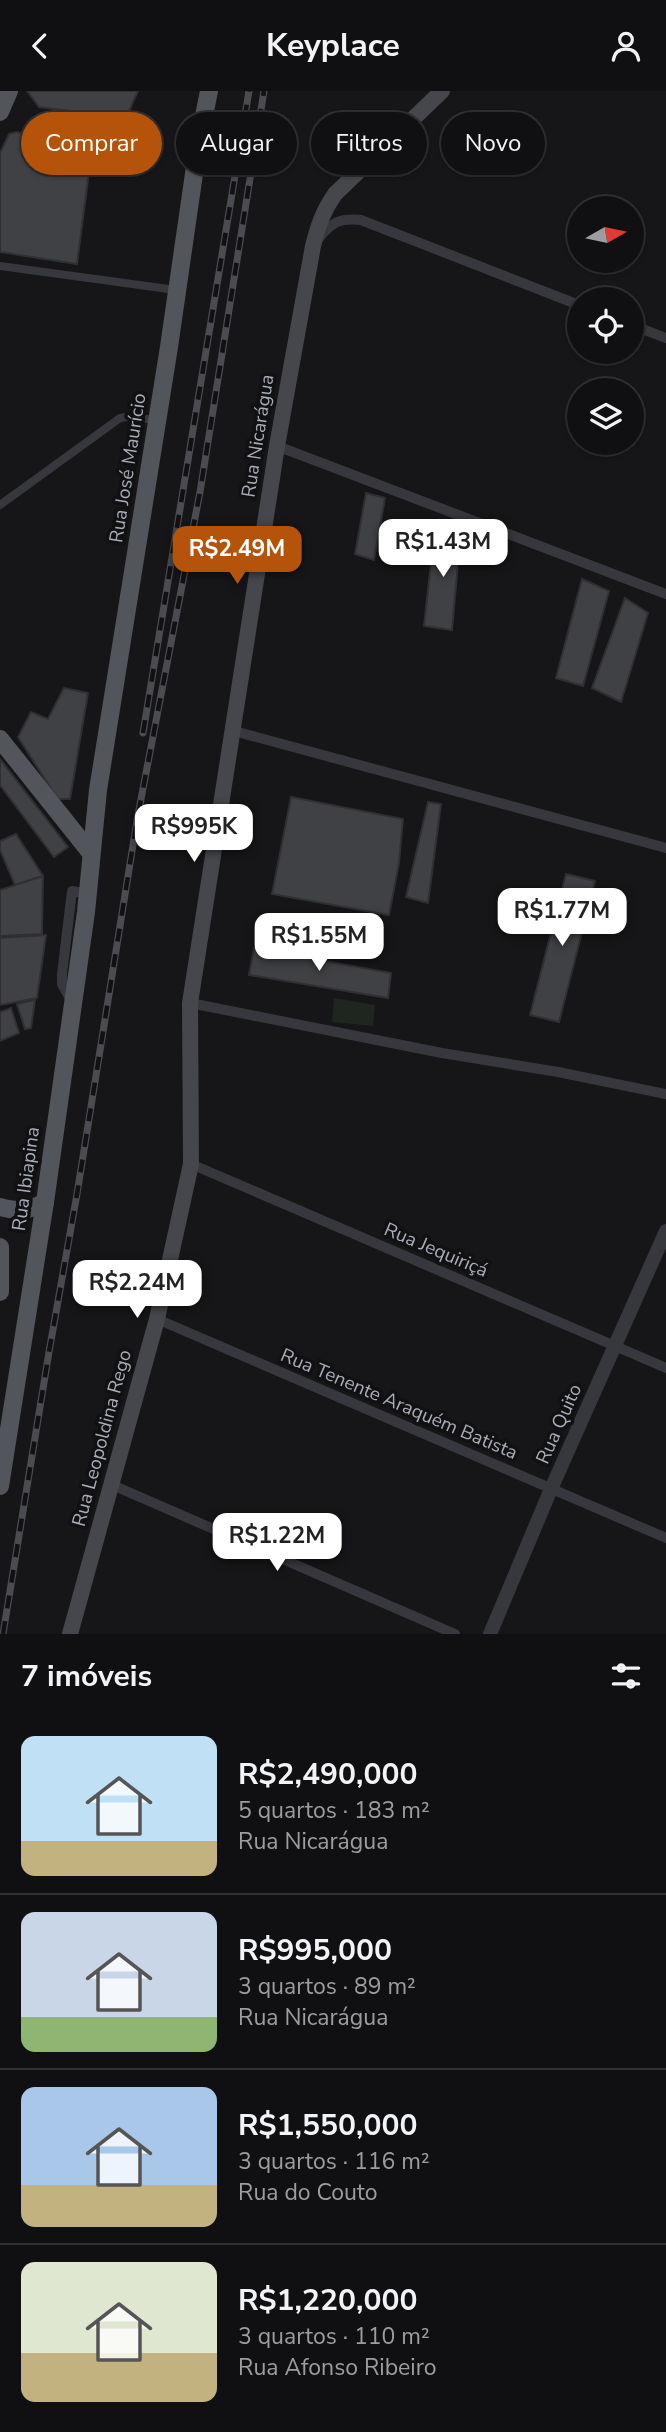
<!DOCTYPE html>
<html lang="pt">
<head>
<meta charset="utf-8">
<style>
  body { margin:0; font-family:"Nunito Sans",sans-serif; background:#1e1e20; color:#f1f3f6; height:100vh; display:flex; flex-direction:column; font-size:26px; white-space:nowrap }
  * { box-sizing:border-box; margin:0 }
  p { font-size:23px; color:#9c9d9f }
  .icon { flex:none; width:38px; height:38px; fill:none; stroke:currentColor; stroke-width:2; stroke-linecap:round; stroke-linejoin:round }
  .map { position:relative; height:1543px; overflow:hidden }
  .details { display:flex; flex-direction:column; background:#101012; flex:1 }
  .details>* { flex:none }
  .top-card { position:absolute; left:21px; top:21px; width:625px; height:63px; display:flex; gap:14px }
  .needle { width:46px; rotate:81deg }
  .tools { position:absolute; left:567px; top:105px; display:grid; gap:14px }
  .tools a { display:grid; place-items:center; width:77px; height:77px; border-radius:50%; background:#101012; box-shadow:0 2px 5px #0004,0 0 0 2px #303032; font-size:35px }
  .price { position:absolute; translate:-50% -60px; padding:0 16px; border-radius:14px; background:#fff; color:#222; font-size:23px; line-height:46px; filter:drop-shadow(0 2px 4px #0008) }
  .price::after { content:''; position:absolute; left:50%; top:42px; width:21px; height:16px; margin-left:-10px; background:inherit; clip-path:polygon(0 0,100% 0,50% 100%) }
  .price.current { background:#b45309; color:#fff }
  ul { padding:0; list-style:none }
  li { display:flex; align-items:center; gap:21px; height:175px; padding:0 21px }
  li+li { border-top:2px solid #303032 }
  li span { display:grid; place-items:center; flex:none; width:196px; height:140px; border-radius:14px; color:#555 }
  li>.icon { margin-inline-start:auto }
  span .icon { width:84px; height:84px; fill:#fffc; stroke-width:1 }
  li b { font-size:30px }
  h2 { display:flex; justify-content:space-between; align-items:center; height:84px; padding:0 21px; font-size:30px }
  .tag { padding:0 24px; border-radius:32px; background:#101012; box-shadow:0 2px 5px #0004,0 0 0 2px #303032; font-size:24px; line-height:63px }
  .tag.current { background:#b45309; color:#fff }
  header { display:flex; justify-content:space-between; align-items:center; height:91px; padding:0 21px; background:#101012; font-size:32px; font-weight:700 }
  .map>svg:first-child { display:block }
</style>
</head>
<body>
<header><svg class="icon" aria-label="back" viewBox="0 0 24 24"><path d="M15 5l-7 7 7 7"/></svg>Keyplace<svg class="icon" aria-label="person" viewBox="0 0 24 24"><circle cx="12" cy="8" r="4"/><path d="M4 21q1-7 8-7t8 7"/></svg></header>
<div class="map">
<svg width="666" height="1543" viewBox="0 0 666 1543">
  <rect width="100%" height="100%" fill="#161618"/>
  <polygon fill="#1e261f" points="334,907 375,914 373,935 332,931"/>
  <g fill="#404145" stroke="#303034" stroke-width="2">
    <polygon points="27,0 138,0 126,27 39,16"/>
    <polygon points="16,41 92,58 77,173 0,161 0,62 9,43"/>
    <polygon points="366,402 385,407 374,469 355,463"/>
    <polygon points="435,436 461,438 452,539 424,535"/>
    <polygon points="582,488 609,500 583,595 556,587"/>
    <polygon points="625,507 648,522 621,611 592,597"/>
    <polygon points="64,597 88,602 70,708 59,708 55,704 18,646 31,621 48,628"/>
    <polygon points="0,668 68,756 54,766 0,694"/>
    <polygon points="291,706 403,728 399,772 389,824 272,803"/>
    <polygon points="428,711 441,713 428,812 406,806"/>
    <polygon points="16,743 43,785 15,794 0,759 0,750"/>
    <polygon points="566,783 595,790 559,931 530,924"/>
    <polygon points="43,785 42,843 0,845 0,799"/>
    <polygon points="46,844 37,907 0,914 0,847"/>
    <polygon points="254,857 391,882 388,907 249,884"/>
    <polygon points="35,909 31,937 25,938 17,913"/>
    <polygon points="11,917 19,942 0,950 0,921"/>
  </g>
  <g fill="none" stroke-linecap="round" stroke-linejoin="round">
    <g stroke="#37383d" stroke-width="8">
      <polyline points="0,175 176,199"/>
      <polyline points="0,414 120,327 132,325 147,328"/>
    </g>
    <g stroke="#37383d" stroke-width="10">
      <path d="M319,147C332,131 340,127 361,129L579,214"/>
      <polyline points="632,234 666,247"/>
      <polyline points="277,355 666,503"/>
      <polyline points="234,640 666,757"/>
      <polyline points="72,911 62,893 62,883 72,800 88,803"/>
      <polyline points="190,912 442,962 558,981 666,1003"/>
      <polyline points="191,1073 666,1277"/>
      <polyline points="157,1228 666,1447"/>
      <polyline points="110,1393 455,1543"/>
    </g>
    <polyline stroke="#37383d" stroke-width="14" points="490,1543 551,1398 666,1140"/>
    <path stroke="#45474d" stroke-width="16" d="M70,1543L157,1228L191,1073L190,912L277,355L313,155C318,135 323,120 335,103L442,0"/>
    <g stroke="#53555c" stroke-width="18">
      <polyline points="0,21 9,0"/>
      <polyline points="0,648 90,761"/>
      <path d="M0,1116C18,1121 29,1120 45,1111"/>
      <polyline points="0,1156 0,1201"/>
      <polyline points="0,1395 45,1111 86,821 98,699 169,256 198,55 209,0"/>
    </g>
    <g stroke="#4a4c52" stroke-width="7">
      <g id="rail">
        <polyline points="143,642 249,0"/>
        <polyline points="3,1543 49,1261 77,1103 137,729 200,401 264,0"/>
      </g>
    </g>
    <use href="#rail" stroke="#111113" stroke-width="4.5" stroke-dasharray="13" stroke-linecap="butt"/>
  </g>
  <g text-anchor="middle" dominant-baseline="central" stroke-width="7" stroke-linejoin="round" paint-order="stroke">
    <g font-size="19" fill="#a8adb8" stroke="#111113">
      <text transform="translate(258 345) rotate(-81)">Rua Nicarágua</text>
      <text transform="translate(128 377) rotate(-81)">Rua José Maurício</text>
      <text transform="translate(26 1088) rotate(-82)">Rua Ibiapina</text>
      <text transform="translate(436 1159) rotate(23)">Rua Jequiriçá</text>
      <text transform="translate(399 1313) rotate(23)">Rua Tenente Araquém Batista</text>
      <text transform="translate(559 1333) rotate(-66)">Rua Quito</text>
      <text transform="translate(102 1347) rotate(-75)">Rua Leopoldina Rego</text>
    </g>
  </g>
</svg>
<div class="tools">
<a><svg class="needle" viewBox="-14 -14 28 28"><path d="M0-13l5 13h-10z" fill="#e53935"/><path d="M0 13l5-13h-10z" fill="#9c9d9f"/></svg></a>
<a><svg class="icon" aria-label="locate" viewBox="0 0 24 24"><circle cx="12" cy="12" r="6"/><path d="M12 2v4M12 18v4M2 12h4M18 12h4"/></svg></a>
<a><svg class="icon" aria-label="layers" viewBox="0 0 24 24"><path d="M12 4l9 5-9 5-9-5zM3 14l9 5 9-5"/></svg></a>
</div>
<b class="price" style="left:443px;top:488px">R$1.43M</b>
<b class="price current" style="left:237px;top:495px">R$2.49M</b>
<b class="price" style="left:194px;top:773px">R$995K</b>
<b class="price" style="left:562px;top:857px">R$1.77M</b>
<b class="price" style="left:319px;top:882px">R$1.55M</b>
<b class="price" style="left:137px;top:1229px">R$2.24M</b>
<b class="price" style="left:277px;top:1482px">R$1.22M</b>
<div class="top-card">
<a class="tag current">Comprar</a>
<a class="tag">Alugar</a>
<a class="tag">Filtros</a>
<a class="tag">Novo</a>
</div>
</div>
<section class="details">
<h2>7 imóveis<svg class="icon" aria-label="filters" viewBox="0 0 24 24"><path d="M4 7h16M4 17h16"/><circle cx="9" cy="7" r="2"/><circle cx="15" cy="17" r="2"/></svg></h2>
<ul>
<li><span style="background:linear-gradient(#bfe0f5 75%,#c2b280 0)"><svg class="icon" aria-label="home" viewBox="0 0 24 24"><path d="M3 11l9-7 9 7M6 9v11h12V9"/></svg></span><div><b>R$2,490,000</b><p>5 quartos · 183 m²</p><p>Rua Nicarágua</p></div></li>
<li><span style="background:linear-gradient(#c9d6e8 75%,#8fb573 0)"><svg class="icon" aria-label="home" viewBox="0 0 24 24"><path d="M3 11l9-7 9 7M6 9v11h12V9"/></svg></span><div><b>R$995,000</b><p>3 quartos · 89 m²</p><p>Rua Nicarágua</p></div></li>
<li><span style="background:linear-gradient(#a9c7e8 70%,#c2b280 0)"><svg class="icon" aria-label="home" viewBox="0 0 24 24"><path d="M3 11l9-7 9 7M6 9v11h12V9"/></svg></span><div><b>R$1,550,000</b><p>3 quartos · 116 m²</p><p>Rua do Couto</p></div></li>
<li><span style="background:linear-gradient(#dfe7d0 65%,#c2b280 0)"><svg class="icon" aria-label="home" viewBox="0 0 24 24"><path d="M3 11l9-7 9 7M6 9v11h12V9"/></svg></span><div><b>R$1,220,000</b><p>3 quartos · 110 m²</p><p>Rua Afonso Ribeiro</p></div></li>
</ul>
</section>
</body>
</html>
